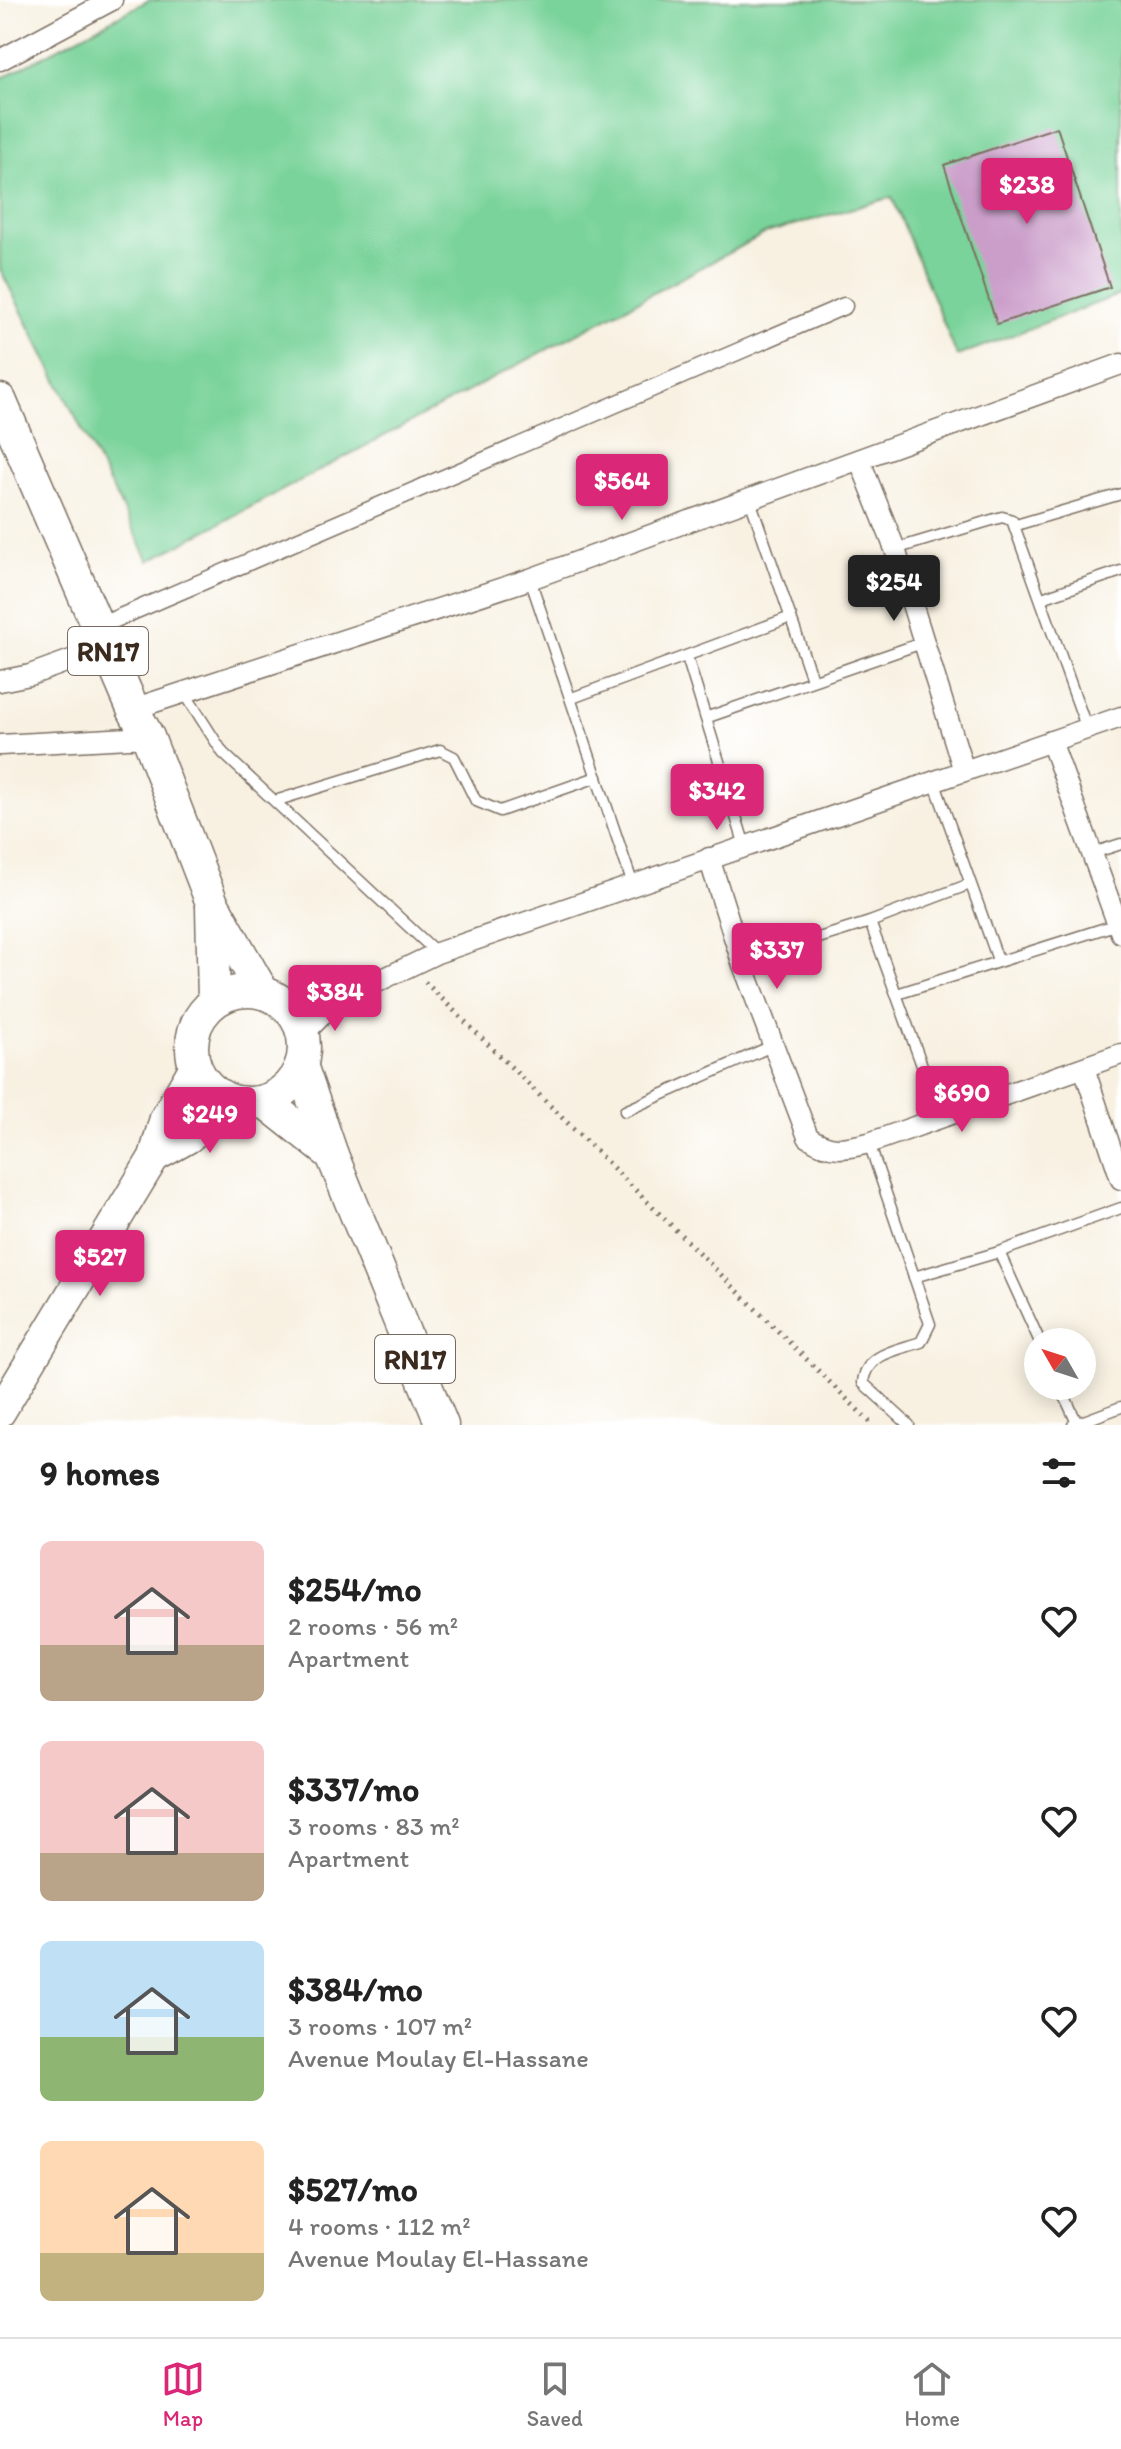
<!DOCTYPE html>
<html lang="en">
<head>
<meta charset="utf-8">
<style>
  body { margin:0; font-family:Itim,sans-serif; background:#f2f2f2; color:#222; height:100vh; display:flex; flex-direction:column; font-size:30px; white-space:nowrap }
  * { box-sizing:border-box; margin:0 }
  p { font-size:26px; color:#767676 }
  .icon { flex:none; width:44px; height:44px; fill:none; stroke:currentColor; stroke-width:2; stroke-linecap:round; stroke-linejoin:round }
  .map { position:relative; height:1425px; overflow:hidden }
  .panel { display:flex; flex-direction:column; background:#fff; flex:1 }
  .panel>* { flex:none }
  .needle { width:52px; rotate:309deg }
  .tools { position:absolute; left:1024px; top:1328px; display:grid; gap:16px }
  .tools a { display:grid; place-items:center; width:72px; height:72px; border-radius:50%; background:#fff; box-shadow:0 4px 20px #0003; font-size:40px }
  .price { position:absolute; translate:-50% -68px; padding:0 18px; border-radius:8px; background:#db2777; color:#fff; font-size:26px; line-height:52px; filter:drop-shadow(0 2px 4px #0008) }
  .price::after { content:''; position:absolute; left:50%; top:48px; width:24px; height:18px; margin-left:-12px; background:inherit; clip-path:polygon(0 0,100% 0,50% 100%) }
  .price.on { background:#222; color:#fff }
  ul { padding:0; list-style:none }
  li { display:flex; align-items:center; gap:24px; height:200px; padding:0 40px }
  li span { display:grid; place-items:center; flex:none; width:224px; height:160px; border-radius:12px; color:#555 }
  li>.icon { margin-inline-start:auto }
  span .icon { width:96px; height:96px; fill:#fffc; stroke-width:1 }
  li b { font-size:34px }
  h2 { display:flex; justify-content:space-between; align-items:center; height:96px; padding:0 40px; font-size:34px }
  .tabs { display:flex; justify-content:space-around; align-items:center; height:112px; border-top:2px solid #e0e0e0; background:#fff; font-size:22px; color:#767676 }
  .tabs a { display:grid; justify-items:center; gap:4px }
  .tabs .on { color:#db2777 }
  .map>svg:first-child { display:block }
</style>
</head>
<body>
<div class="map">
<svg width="1121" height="1425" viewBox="0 0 1121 1425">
  <rect width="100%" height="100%" fill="#fff"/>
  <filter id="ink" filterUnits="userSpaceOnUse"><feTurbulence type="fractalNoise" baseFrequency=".0125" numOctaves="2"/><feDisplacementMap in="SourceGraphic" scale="16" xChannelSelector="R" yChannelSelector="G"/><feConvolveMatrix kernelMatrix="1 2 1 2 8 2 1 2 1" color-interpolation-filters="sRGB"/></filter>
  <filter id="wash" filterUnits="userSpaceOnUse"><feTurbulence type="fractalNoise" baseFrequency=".006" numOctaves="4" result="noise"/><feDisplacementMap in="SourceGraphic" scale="32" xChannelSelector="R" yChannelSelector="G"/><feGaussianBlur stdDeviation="1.8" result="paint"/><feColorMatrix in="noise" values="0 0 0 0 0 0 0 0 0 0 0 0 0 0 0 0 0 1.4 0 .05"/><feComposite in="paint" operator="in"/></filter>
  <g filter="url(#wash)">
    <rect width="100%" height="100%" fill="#f8f1e2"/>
    <polygon fill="#79d39a" stroke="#5a7e5c" stroke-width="2" points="149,0 1121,0 1121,294 957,356 892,197 766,233 149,561 0,269 0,79"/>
    <g id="blocks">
      <polygon fill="#cb9eca" points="1057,127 1110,287 997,324 944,165"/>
    </g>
  </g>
  <g filter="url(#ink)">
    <use href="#blocks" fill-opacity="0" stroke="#7d7063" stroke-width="2"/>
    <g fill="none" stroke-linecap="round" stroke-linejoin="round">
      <g stroke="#7d7063" stroke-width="13">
        <g id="service">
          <polyline points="750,500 812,679"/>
          <polyline points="1016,525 1121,494"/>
          <polyline points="895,549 1002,517 1012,520 1087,729"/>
          <polyline points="530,579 633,885"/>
          <polyline points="1042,598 1121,571"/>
          <polyline points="687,657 745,846"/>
          <polyline points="184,692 223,753 437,953"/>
          <polyline points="572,698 791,617"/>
          <polyline points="708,717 922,643"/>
          <polyline points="934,781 998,960"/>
          <polyline points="275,801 440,750 454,757 476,801 500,811 597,777"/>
          <polyline points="1093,853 1121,844"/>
          <polyline points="870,922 941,1118"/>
          <polyline points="742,962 870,922 970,884"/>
          <polyline points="897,994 1118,924"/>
          <polyline points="625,1111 774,1045"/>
          <path d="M869,1143L930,1324L921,1342C899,1350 865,1353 863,1383L909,1425"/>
          <polyline points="999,1252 1040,1342"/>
          <polyline points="914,1277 999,1252 1121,1208"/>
          <polyline points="1060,1386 1077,1423"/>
          <polyline points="1073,1425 1121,1407"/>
        </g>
      </g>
      <g stroke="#7d7063" stroke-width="19">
        <polyline id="pedestrian" points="97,627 844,306"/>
      </g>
      <g stroke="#7d7063" stroke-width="23">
        <g id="minor">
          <polyline points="0,60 112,0"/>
          <polyline points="860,461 895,549 964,771"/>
          <polyline points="0,681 30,675 107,647"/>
          <polyline points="133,709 530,579 1121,364"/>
          <polyline points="1051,741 1121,933"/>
          <polyline points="0,745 148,737"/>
          <path d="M709,858L742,962L808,1137C830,1152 844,1149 869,1143L1121,1054"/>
          <polyline points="291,1011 335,1002 437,953 1121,717"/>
          <polyline points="303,1034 335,1002"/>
          <polyline points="1084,1068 1121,1179"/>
        </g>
      </g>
      <g stroke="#7d7063" stroke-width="33">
        <g id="secondary">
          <polyline points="154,1157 188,1138 230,1102"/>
          <polyline points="0,1412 154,1157 165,1118 194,1068"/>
        </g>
      </g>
      <g stroke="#7d7063" stroke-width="35">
        <g id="primary">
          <polyline points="0,400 133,709 148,737 212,903 263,993"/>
          <polyline points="212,906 214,1002"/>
          <circle cx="248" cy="1047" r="56"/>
          <polyline points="301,1065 332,1155 442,1425"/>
          <polyline points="265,1102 332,1155"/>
        </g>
      </g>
      <polyline stroke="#7d7063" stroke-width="5" stroke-dasharray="2 6" stroke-linecap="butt" points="425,982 873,1425"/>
      <use href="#service" stroke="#fff" stroke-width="10"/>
      <use href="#pedestrian" stroke="#fff" stroke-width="16"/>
      <use href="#minor" stroke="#fff" stroke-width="20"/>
      <use href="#secondary" stroke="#fff" stroke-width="30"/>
      <use href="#primary" stroke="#fff" stroke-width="32"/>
    </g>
  </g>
  <g text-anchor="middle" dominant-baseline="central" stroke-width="6" stroke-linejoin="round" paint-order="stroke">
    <g fill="#fff" stroke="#766a62" stroke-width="2">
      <rect x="68" y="627" width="80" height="48" rx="6"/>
      <rect x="375" y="1335" width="80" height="48" rx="6"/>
    </g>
    <g font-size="28" font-weight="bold" fill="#3b2a1e">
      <text x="108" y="651">RN17</text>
      <text x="415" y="1359">RN17</text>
    </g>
  </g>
</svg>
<div class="tools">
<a><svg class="needle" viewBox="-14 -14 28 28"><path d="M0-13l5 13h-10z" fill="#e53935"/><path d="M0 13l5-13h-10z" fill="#767676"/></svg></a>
</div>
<b class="price" style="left:1027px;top:226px">$238</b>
<b class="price" style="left:622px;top:522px">$564</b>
<b class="price on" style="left:894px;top:623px">$254</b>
<b class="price" style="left:717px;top:832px">$342</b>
<b class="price" style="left:777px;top:991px">$337</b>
<b class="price" style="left:335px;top:1033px">$384</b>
<b class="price" style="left:962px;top:1134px">$690</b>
<b class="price" style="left:210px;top:1155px">$249</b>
<b class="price" style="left:100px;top:1298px">$527</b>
</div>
<section class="panel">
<h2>9 homes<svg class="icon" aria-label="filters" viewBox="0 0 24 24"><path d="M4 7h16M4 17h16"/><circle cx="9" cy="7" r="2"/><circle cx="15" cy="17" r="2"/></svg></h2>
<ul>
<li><span style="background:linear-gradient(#f6c9c9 65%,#b9a48a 0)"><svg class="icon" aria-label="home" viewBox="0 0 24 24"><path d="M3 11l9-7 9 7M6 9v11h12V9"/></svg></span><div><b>$254/mo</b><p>2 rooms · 56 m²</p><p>Apartment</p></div><svg class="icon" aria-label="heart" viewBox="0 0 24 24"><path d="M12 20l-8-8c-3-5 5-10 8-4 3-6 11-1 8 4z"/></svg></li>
<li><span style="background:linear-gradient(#f6c9c9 70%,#b9a48a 0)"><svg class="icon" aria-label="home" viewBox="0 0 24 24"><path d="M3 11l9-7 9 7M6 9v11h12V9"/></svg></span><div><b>$337/mo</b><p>3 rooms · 83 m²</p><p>Apartment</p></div><svg class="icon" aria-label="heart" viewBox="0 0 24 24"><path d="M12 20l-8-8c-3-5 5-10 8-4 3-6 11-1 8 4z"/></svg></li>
<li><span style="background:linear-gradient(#bfe0f5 60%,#8fb573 0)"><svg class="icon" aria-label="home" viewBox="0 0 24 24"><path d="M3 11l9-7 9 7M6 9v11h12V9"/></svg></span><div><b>$384/mo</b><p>3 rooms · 107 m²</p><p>Avenue Moulay El-Hassane</p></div><svg class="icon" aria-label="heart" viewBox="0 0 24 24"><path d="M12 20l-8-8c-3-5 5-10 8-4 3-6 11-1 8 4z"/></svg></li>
<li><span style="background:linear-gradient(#ffd9b3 70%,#c2b280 0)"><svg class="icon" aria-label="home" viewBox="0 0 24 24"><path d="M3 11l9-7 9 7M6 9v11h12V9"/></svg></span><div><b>$527/mo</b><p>4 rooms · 112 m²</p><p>Avenue Moulay El-Hassane</p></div><svg class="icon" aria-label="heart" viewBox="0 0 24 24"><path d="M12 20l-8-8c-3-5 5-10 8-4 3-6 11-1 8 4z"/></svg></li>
</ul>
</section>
<nav class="tabs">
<a class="on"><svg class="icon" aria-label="map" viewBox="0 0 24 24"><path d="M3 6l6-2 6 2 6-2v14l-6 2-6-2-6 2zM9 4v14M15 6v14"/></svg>Map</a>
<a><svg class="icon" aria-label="saved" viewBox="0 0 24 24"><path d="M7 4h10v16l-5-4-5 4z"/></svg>Saved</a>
<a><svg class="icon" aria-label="home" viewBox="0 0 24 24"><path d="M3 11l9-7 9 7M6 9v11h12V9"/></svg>Home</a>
</nav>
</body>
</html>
